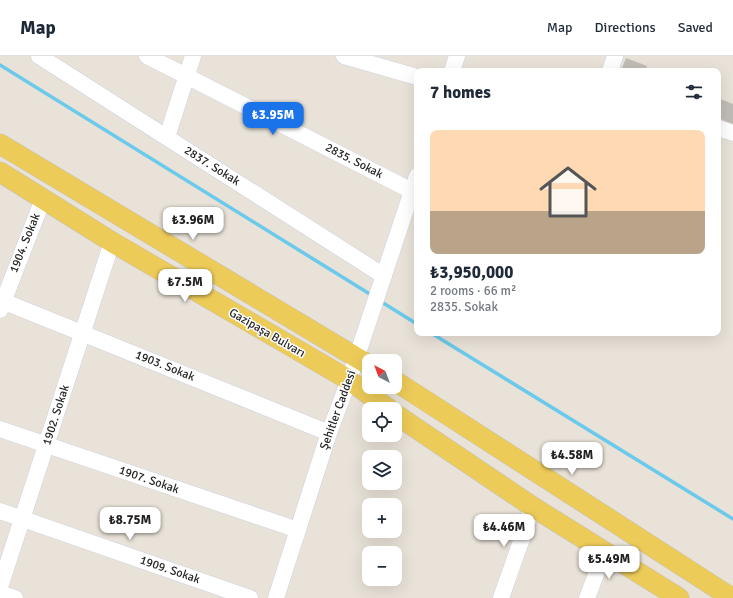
<!DOCTYPE html>
<html lang="en">
<head>
<meta charset="utf-8">
<style>
  body { margin:0; font-family:Signika,sans-serif; background:#f2f2f3; color:#1f2937; height:100vh; display:flex; flex-direction:column; font-size:15px; white-space:nowrap }
  * { box-sizing:border-box; margin:0 }
  p { font-size:13px; color:#747a83 }
  .icon { flex:none; width:22px; height:22px; fill:none; stroke:currentColor; stroke-width:2; stroke-linecap:round; stroke-linejoin:round }
  .map { position:relative; flex:1; overflow:hidden }
  .drawer { position:absolute; left:414px; top:12px; width:307px; height:268px; display:flex; flex-direction:column; background:#fff; border-radius:8px; box-shadow:0 4px 16px #0002 }
  .drawer>* { flex:none }
  .needle { width:26px; rotate:319deg }
  .tools { position:absolute; left:362px; top:298px; display:grid; gap:8px }
  .tools a { display:grid; place-items:center; width:40px; height:40px; border-radius:8px; background:#fff; box-shadow:0 4px 16px #0002; font-size:20px }
  .price { position:absolute; translate:-50% -34px; padding:0 9px; border-radius:8px; background:#fff; color:#222; font-size:13px; line-height:26px; filter:drop-shadow(0 1px 2px #0008) }
  .price::after { content:''; position:absolute; left:50%; top:24px; width:12px; height:9px; margin-left:-6px; background:inherit; clip-path:polygon(0 0,100% 0,50% 100%) }
  .price.selected { background:#1a73e8; color:#fff }
  ul { padding:0; list-style:none }
  li { display:grid; align-content:center; gap:8px; height:212px; padding:0 16px }
  li+li { border-top:1px solid #e0e1e3 }
  li span { display:grid; place-items:center; height:124px; border-radius:8px; color:#555 }
  li>.icon { margin-inline-start:auto }
  span .icon { width:72px; height:72px; fill:#fffc; stroke-width:1 }
  li b { font-size:17px }
  h2 { display:flex; justify-content:space-between; align-items:center; height:48px; padding:0 16px; font-size:17px }
  header { display:flex; align-items:center; gap:24px; box-sizing:border-box; height:56px; padding:0 20px; background:#fff; border-bottom:1px solid #e0e1e3 }
  header strong { font-size:19px }
  nav { display:flex; gap:22px; margin-inline-start:auto; font-size:14px }
  .map>svg:first-child { display:block }
</style>
</head>
<body>
<header>
<strong>Map</strong>
<nav><a>Map</a><a>Directions</a><a>Saved</a></nav>
</header>
<div class="map">
<svg width="733" height="542" viewBox="0 0 733 542">
  <rect width="100%" height="100%" fill="#e9e2d8"/>
  <g fill="none" stroke-linecap="round" stroke-linejoin="round">
    <g stroke="#6bc9eb" stroke-width="3.5">
      <polyline points="0,9 373,240"/>
      <polyline points="380,245 417,268"/>
      <polyline points="431,277 733,463"/>
    </g>
  </g>
  <g fill="#c1bcb5">
    <polygon points="626,2 647,10 645,15 621,15"/>
    <polygon points="718,42 733,48 733,68 718,62"/>
  </g>
  <g fill="none" stroke-linecap="round" stroke-linejoin="round">
    <g stroke="#cdd1e0" stroke-width="17">
      <g id="minor">
        <polyline points="39,0 384,220"/>
        <polyline points="147,0 412,135"/>
        <polyline points="344,0 417,21"/>
        <polyline points="452,15 457,0"/>
        <polyline points="610,15 615,0"/>
        <polyline points="718,72 733,77"/>
        <polyline points="167,81 193,0"/>
        <polyline points="0,244 329,377"/>
        <polyline points="0,254 43,143"/>
        <polyline points="0,373 298,474"/>
        <polyline points="0,455 250,542"/>
        <polyline points="0,531 112,186"/>
        <polyline points="0,537 15,542"/>
        <polyline points="276,542 329,377 349,324 417,120"/>
        <polyline points="501,542 533,451"/>
        <polyline points="587,542 605,495"/>
      </g>
    </g>
    <g stroke="#c3c3c3" stroke-width="21">
      <g id="major">
        <polyline points="0,88 369,309"/>
        <polyline points="0,116 112,186 349,324 389,353"/>
        <polyline points="395,325 732,542"/>
        <polyline points="395,358 533,451 679,542"/>
      </g>
    </g>
    <use href="#minor" stroke="#fff" stroke-width="16"/>
    <use href="#major" stroke="#edcb59" stroke-width="20"/>
  </g>
  <g text-anchor="middle" dominant-baseline="central" stroke-width="3" stroke-linejoin="round" paint-order="stroke">
    <g font-size="12" fill="#272727" stroke="#fff">
      <text transform="translate(354 105) rotate(27)">2835. Sokak</text>
      <text transform="translate(212 110) rotate(32)">2837. Sokak</text>
      <text transform="translate(25 187) rotate(-68)">1904. Sokak</text>
      <text transform="translate(267 277) rotate(30)">Gazipaşa Bulvarı</text>
      <text transform="translate(165 310) rotate(22)">1903. Sokak</text>
      <text transform="translate(338 354) rotate(-70)">Şehitler Caddesi</text>
      <text transform="translate(56 359) rotate(-72)">1902. Sokak</text>
      <text transform="translate(149 424) rotate(19)">1907. Sokak</text>
      <text transform="translate(170 514) rotate(19)">1909. Sokak</text>
    </g>
  </g>
</svg>
<div class="tools">
<a><svg class="needle" viewBox="-14 -14 28 28"><path d="M0-13l5 13h-10z" fill="#e53935"/><path d="M0 13l5-13h-10z" fill="#747a83"/></svg></a>
<a><svg class="icon" aria-label="locate" viewBox="0 0 24 24"><circle cx="12" cy="12" r="6"/><path d="M12 2v4M12 18v4M2 12h4M18 12h4"/></svg></a>
<a><svg class="icon" aria-label="layers" viewBox="0 0 24 24"><path d="M12 4l9 5-9 5-9-5zM3 14l9 5 9-5"/></svg></a>
<a>+</a>
<a>−</a>
</div>
<b class="price selected" style="left:273px;top:80px">₺3.95M</b>
<b class="price" style="left:193px;top:185px">₺3.96M</b>
<b class="price" style="left:185px;top:247px">₺7.5M</b>
<b class="price" style="left:572px;top:420px">₺4.58M</b>
<b class="price" style="left:130px;top:485px">₺8.75M</b>
<b class="price" style="left:504px;top:492px">₺4.46M</b>
<b class="price" style="left:609px;top:524px">₺5.49M</b>
<section class="drawer">
<h2>7 homes<svg class="icon" aria-label="filters" viewBox="0 0 24 24"><path d="M4 7h16M4 17h16"/><circle cx="9" cy="7" r="2"/><circle cx="15" cy="17" r="2"/></svg></h2>
<ul>
<li><span style="background:linear-gradient(#ffd9b3 65%,#b9a48a 0)"><svg class="icon" aria-label="home" viewBox="0 0 24 24"><path d="M3 11l9-7 9 7M6 9v11h12V9"/></svg></span><div><b>₺3,950,000</b><p>2 rooms · 66 m²</p><p>2835. Sokak</p></div></li>
</ul>
</section>
</div>
</body>
</html>
